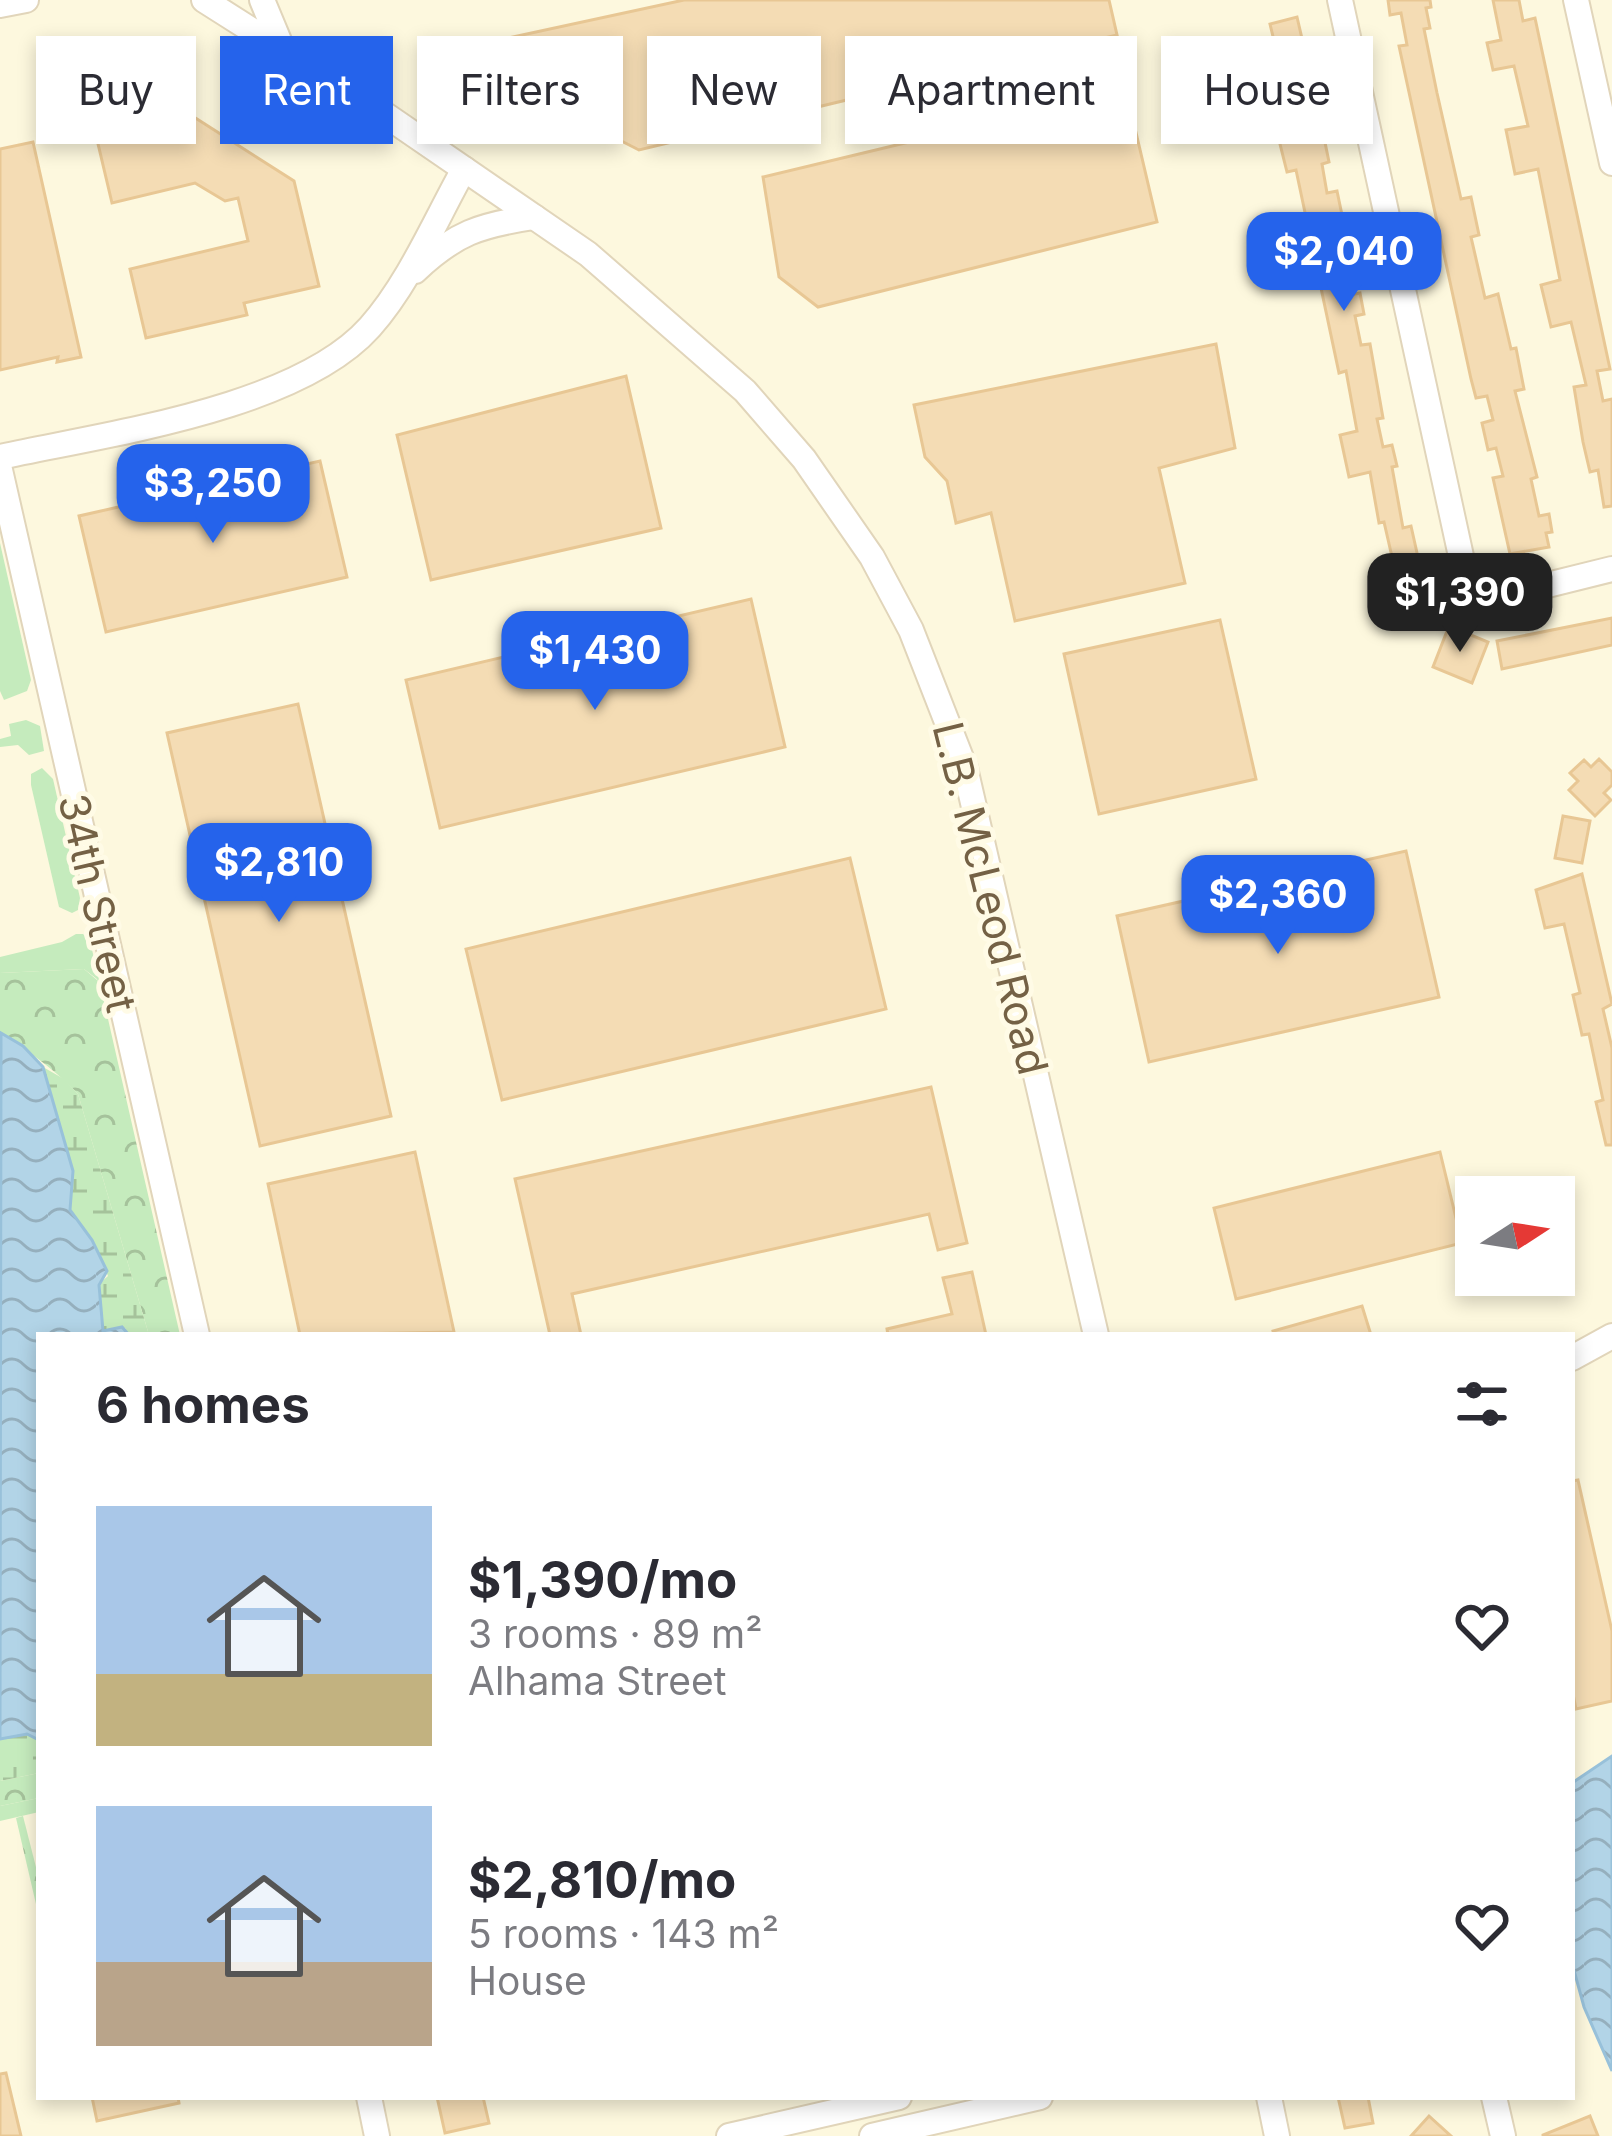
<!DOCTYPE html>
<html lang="en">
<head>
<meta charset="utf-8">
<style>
  body { margin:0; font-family:Inter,sans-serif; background:#f2f2f3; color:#2b2b33; height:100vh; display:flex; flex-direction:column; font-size:45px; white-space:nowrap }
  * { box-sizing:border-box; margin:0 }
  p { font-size:39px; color:#7c7c81 }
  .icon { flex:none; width:66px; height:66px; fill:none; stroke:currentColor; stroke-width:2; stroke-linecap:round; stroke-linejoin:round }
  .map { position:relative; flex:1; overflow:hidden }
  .side { position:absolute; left:36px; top:1332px; width:1539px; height:768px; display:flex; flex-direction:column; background:#fff; border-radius:0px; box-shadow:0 6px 18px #0003 }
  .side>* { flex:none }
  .banner { position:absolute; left:36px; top:36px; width:1542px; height:108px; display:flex; gap:24px }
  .needle { width:78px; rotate:78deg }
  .fabs { position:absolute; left:1455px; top:1176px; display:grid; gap:24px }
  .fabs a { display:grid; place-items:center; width:120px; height:120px; border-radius:0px; background:#fff; box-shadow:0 6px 18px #0003; font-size:60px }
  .price { position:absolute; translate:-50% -102px; padding:0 27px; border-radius:24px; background:#2563eb; color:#fff; font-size:39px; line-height:78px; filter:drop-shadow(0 3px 6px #0008) }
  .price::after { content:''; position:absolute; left:50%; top:72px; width:36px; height:27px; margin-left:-18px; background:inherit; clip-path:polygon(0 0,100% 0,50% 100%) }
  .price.current { background:#222; color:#fff }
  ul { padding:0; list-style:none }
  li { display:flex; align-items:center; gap:36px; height:300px; padding:0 60px }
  li span { display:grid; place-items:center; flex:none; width:336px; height:240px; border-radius:0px; color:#555 }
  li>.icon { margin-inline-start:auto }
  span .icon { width:144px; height:144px; fill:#fffc; stroke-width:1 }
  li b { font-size:51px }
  h2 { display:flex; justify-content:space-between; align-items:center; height:144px; padding:0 60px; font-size:51px }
  .chip { padding:0 42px; border-radius:0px; background:#fff; box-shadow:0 6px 18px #0003; font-size:42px; line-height:108px }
  .chip.current { background:#2563eb; color:#fff }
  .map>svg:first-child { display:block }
</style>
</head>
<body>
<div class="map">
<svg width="1612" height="2136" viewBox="0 0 1612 2136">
  <defs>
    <pattern id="forest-crowns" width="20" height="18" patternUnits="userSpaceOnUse" patternTransform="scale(3)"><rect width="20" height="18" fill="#c5ebbd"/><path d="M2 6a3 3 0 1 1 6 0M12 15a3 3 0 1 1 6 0" fill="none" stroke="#a5c29b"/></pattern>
    <pattern id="wetland-marsh" width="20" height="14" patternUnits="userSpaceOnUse" patternTransform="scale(3)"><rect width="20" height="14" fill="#c5ebbd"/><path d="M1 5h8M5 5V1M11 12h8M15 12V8" fill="none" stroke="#a5c29b"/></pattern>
    <pattern id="water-waves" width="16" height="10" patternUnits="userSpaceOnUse" patternTransform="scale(3)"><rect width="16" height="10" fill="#b2d4e7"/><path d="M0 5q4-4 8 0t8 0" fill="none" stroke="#95afbd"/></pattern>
  </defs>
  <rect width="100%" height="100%" fill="#fdf8de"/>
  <g fill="#c5ebbd">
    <polygon points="0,543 31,680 27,691 4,700 0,691"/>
    <polygon points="26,720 40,726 44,751 29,755 18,745 0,747 0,739 11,736 9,724"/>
    <polygon points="42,768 53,779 80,898 78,910 72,913 59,907 31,785 31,774"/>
    <polygon points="76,934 83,934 90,941 103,997 97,979 84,969 0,973 0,957 62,942"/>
    <polygon points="39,1798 39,1812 0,1821 0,1806"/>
  </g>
  <g fill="url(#forest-crowns)">
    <path d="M84,969L97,980L103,997L180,1335H149L78,1094C62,1076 21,1044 0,1034V973Z"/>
    <polygon points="39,1773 39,1798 0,1806 0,1781"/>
    <polygon points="23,1816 39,1879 39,1917 16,1818"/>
  </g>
  <g fill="url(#wetland-marsh)">
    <polygon points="43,1067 64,1079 78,1094 149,1335 129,1335 125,1328 103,1332 99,1284 108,1276 92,1240 70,1209 73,1171"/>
    <polygon points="27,1734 39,1740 39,1773 0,1781 0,1739"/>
  </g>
  <g fill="url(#water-waves)" stroke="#98c1da" stroke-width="3">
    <polygon points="1,1033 23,1046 43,1067 73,1171 70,1210 92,1240 107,1271 99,1285 103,1331 122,1327 129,1335 39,1335 39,1740 27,1734 0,1739"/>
    <polygon points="1612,1756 1612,2071 1584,2007 1572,1963 1572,1783"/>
  </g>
  <g fill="#f4dcb4" stroke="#e8c794" stroke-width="3">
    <polygon points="684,0 1109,0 1117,35 639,150 510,84 508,38"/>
    <polygon points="1388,0 1430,0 1431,7 1426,8 1430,28 1424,29 1437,93 1461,199 1471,197 1479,235 1471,237 1485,298 1498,294 1511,349 1516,348 1524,389 1515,391 1537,477 1531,479 1539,516 1549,514 1552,532 1546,533 1549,547 1510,554 1493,478 1503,476 1496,448 1488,450 1482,423 1493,420 1487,396 1476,398 1471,379 1399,46 1407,45 1401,13 1390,15"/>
    <polygon points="1493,0 1519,0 1523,21 1535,18 1610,369 1597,371 1603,401 1612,399 1612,506 1604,507 1598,470 1590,472 1583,442 1574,387 1586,385 1571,322 1551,327 1541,285 1560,280 1538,169 1515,174 1506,130 1528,126 1514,66 1493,70 1487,43 1501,40"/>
    <polygon points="1297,17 1307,60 1298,62 1304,91 1314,89 1329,162 1322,164 1327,193 1337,191 1352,263 1344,265 1350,295 1360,293 1364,314 1355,316 1361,345 1370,344 1383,418 1377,419 1383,447 1392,445 1397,466 1392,467 1403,528 1411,526 1432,620 1403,626 1394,584 1398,583 1384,522 1379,523 1370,472 1349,477 1340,435 1357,431 1346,371 1339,373 1296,170 1287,172 1279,140 1287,138 1274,76 1282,74 1270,24"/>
    <polygon points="1126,90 1157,222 818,307 779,277 763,177"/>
    <polygon points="183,110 294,181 319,286 244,303 247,315 146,338 130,269 248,241 238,198 225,201 195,183 112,203 95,131"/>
    <polygon points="33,142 81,357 57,362 58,357 0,370 0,149"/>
    <polygon points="1216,344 1235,448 1159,468 1185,583 1015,621 991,513 956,523 947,481 925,457 914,405"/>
    <polygon points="626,376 661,528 431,580 397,435"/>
    <polygon points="320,461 347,577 106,632 79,516"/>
    <polygon points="751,599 785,747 440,828 406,680"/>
    <polygon points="1612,618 1612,645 1502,669 1497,641"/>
    <polygon points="1220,620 1256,779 1099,814 1064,654"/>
    <polygon points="1449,626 1488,642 1472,683 1433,667"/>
    <polygon points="298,704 391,1116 260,1146 167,733"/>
    <polygon points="1599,759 1612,772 1612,785 1604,793 1611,800 1595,816 1569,790 1578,781 1570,773 1584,760 1591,767"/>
    <polygon points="1563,816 1590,821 1582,863 1555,858"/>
    <polygon points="1406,851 1439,997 1149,1062 1117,916"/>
    <polygon points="850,858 886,1009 502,1100 466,949"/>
    <polygon points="1582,874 1612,1004 1603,1009 1612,1048 1612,1145 1606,1145 1596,1102 1603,1100 1589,1034 1582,1035 1573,995 1580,993 1564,924 1545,928 1536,890"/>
    <polygon points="931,1087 967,1243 938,1250 929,1214 572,1294 581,1335 550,1335 515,1179"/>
    <polygon points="415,1152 454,1332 300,1335 268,1184"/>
    <polygon points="1440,1152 1462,1243 1236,1299 1214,1208"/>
    <polygon points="972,1272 986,1335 888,1335 887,1329 952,1314 943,1278"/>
    <polygon points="1362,1306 1371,1335 1274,1335 1273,1331"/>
    <polygon points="1578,1480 1612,1631 1612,1701 1576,1709 1572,1689 1572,1481"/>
    <polygon points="6,2073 21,2136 0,2136 0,2074"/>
    <polygon points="92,2097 178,2097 179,2103 97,2121"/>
    <polygon points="437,2097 483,2097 489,2123 445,2133"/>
    <polygon points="1338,2097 1368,2097 1373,2123 1345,2128"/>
    <polygon points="1429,2116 1451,2136 1411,2136"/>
    <polygon points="1590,2116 1598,2136 1543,2136 1543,2135"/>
  </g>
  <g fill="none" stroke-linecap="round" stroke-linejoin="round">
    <g stroke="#e1d5ba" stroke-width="28">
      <g id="minor">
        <polyline points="204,0 387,116 588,254 745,391 804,459 872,557 911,630 965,768 1096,1335"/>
        <polyline points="262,0 282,48"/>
        <polyline points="1340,0 1464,570 1489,591 1515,593 1612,569"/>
        <polyline points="1576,0 1612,163"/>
        <polyline points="0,5 26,0"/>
        <path d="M415,271C455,233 480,225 534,217"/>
        <path d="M0,457C105,434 297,409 370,327C409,283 435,221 464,169"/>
        <polyline points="0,470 197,1335"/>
        <polyline points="1572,1358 1612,1336"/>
        <polyline points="369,2097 377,2136"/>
        <polyline points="1269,2097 1277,2136"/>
        <polyline points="1494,2097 1503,2136"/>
        <polyline points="729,2136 899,2097"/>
        <polyline points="872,2136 1040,2097"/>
      </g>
    </g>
    <use href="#minor" stroke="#fff" stroke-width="24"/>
  </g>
  <g text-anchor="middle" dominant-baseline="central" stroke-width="10" stroke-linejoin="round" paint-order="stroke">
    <g font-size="42" fill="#746145" stroke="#fffbe6">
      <text transform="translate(991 898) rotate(76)">L.B. McLeod Road</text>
      <text transform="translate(98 903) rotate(77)">34th Street</text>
    </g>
  </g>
</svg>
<div class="fabs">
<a><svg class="needle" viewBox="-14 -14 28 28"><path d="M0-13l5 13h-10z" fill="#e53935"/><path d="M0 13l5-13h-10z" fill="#7c7c81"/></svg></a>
</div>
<b class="price" style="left:1344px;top:314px">$2,040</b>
<b class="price" style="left:213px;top:546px">$3,250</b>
<b class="price current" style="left:1460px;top:655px">$1,390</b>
<b class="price" style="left:595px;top:713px">$1,430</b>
<b class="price" style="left:279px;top:925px">$2,810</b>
<b class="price" style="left:1278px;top:957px">$2,360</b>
<div class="banner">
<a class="chip">Buy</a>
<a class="chip current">Rent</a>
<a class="chip">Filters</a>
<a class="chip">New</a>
<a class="chip">Apartment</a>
<a class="chip">House</a>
</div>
<section class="side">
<h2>6 homes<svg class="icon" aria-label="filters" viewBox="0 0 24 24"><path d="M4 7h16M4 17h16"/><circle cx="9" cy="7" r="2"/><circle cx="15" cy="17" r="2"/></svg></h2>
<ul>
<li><span style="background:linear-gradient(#a9c7e8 70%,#c2b280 0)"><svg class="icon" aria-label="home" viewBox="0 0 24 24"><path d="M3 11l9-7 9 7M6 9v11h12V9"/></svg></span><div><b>$1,390/mo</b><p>3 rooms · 89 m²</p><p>Alhama Street</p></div><svg class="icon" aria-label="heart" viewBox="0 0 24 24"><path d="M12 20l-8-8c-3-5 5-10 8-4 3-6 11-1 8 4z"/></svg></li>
<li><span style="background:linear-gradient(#a9c7e8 65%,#b9a48a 0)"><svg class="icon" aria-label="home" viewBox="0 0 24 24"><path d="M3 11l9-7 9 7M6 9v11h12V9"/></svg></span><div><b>$2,810/mo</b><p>5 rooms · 143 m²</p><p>House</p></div><svg class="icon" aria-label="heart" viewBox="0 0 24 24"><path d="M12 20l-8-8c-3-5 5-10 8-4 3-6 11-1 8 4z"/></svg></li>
</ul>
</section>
</div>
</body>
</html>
